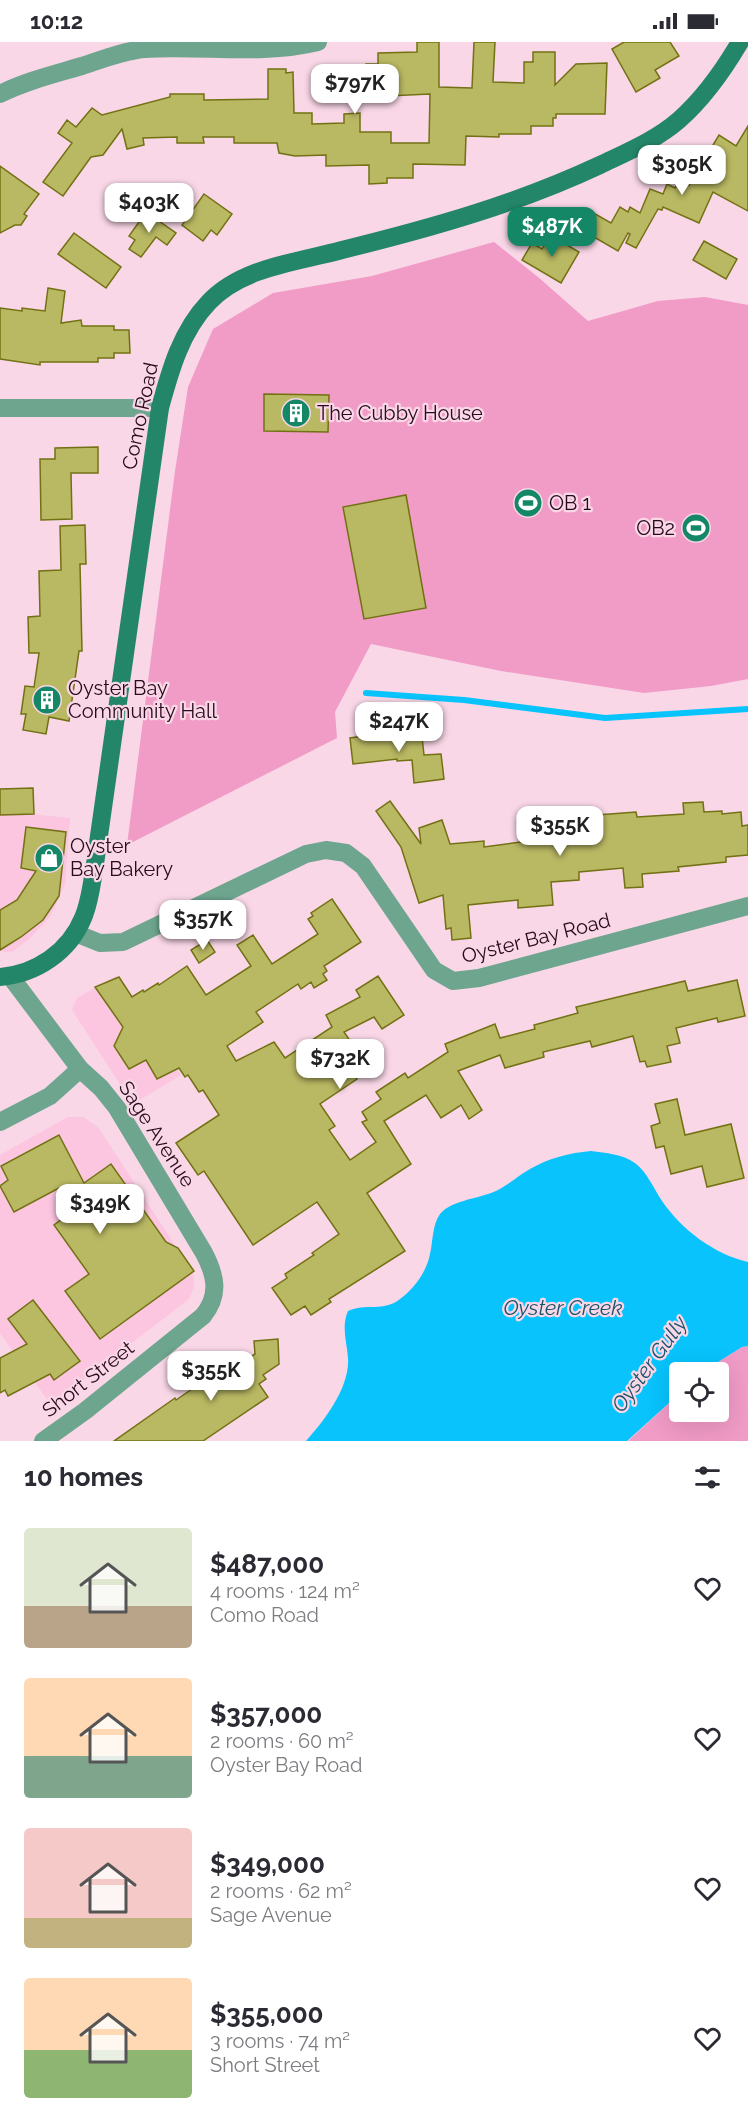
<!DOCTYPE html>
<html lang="en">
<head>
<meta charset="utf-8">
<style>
  body { margin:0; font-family:Raleway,sans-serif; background:#f7f7f7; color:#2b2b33; height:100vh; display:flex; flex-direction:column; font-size:22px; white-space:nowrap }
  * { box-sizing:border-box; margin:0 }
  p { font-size:20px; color:#7c7c81 }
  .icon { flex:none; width:33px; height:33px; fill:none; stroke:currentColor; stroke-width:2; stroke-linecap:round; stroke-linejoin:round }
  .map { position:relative; height:1399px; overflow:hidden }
  .details { display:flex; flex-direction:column; background:#fff; flex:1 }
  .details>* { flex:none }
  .controls { position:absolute; left:669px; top:1320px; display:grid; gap:12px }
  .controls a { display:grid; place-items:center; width:60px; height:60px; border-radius:6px; background:#fff; box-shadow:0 6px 24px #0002; font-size:30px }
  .price { position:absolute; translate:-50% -51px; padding:0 14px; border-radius:12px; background:#fff; color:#222; font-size:20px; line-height:39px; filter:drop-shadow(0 2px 3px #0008) }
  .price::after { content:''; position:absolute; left:50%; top:36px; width:18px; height:14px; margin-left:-9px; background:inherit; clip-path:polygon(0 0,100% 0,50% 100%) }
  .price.on { background:#148767; color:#fff }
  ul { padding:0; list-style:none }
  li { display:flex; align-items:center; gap:18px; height:150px; padding:0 24px }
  li span { display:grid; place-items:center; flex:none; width:168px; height:120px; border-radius:6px; color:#555 }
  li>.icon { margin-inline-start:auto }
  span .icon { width:72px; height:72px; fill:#fffc; stroke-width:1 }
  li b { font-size:26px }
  h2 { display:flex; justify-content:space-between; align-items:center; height:72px; padding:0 24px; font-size:26px }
  .status { display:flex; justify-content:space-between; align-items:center; height:42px; padding:0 30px; background:#fff; direction:ltr }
  .status svg { height:16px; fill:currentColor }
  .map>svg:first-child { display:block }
</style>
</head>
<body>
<div class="status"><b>10:12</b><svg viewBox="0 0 49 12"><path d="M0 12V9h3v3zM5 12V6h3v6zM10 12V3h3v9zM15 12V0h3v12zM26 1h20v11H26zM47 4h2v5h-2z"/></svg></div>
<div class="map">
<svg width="748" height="1399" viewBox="0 0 748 1399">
  <rect width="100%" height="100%" fill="#f9d7e7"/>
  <g fill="#fcc5e0">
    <polygon points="0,769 70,776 65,842 50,875 29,897 12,910 0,909"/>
    <polygon points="116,934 181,1033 133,1062 72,968 77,956"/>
    <polygon points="68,1075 83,1075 98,1085 193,1231 194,1245 189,1257 51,1363 0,1291 0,1113"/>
  </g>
  <g fill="#f19bc7">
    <polygon points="494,200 538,235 588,279 658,259 705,255 748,263 748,637 711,644 644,651 501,629 371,602 335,670 337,696 127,803 175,429 188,345 213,287 273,251 372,234"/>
    <polygon points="748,1304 748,1399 628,1399 679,1352 680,1370 718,1370 718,1330 702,1330 742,1305"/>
  </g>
  <path fill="#08c3fc" d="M591,1109C606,1111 622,1112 635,1121C647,1130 654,1147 662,1159C682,1188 714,1212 748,1220V1304L742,1305L702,1330H680L679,1352L627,1399H306C325,1378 350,1345 348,1316C347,1300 341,1285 348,1269C365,1261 384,1270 400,1257C414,1247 427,1229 430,1212C433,1200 432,1183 440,1172C451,1159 475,1157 491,1151C505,1146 516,1135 530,1127C549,1116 569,1111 591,1109Z"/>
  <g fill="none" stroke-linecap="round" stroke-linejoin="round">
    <polyline stroke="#08c3fc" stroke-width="6" points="366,651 464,658 605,676 748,667"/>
  </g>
  <g fill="#b9b863" stroke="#737113" stroke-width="1.5">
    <polygon points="417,0 439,0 439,45 472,46 474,0 495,0 493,40 524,41 524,20 533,20 533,10 555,10 555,43 576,22 607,21 605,72 556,72 556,76 553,76 553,84 531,84 531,92 499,92 499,95 466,94 465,123 413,122 413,136 387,136 387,141 369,142 369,123 326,124 326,113 295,114 279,111 277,101 234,101 234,95 203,95 204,101 177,101 177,95 143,96 144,103 127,107 122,87 103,113 91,115 63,154 43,140 72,101 58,91 67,78 76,85 92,66 102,73 170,55 170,52 204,52 204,58 268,57 268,27 286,27 286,31 293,30 294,71 312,71 312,82 344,81 344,72 360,71 360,90 391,90 391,101 429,101 430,52 366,55 366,22 378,22 378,11 417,10"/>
    <polygon points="624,0 670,0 679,14 655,28 660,36 636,50 612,7"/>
    <polygon points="748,84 748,169 713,150 699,181 663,165 662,168 658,167 636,206 626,201 630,192 628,191 618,209 580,187 590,169 611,181 620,165 628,170 630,165 640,171 650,147 663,152 667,142 675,146 679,138 689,143 719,93 736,104"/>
    <polygon points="0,124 39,152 24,172 27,174 21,183 15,183 0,191"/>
    <polygon points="204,152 232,172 217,193 211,188 203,199 182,183"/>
    <polygon points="146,170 176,191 167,203 156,195 141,215 129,207 135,198 129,194"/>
    <polygon points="74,191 121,225 106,246 58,212"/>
    <polygon points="550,193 579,210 561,241 522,218 532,201 542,207"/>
    <polygon points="704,199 737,217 726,237 693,218"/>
    <polygon points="48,246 65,249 61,281 81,278 82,284 114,284 114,288 129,288 130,311 114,311 114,316 98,316 98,320 40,320 40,323 0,317 0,266 22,269 22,266 45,269"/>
    <polygon points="264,352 329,353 328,390 264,389"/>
    <polygon points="98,405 98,431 71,431 72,477 41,478 40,417 55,417 55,406"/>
    <polygon points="406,453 426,566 364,577 343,465"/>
    <polygon points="85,483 86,522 80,522 82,609 79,609 69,679 49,675 46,692 23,688 26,672 21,672 25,644 34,645 39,611 29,611 28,575 40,574 39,529 61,528 60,484"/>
    <polygon points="421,686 424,713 441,712 444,737 414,741 412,718 397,719 397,717 353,722 350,696"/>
    <polygon points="33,746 34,772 0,773 0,747"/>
    <polygon points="390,759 421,802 419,786 442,778 450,802 484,799 484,805 556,795 556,789 599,785 597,773 636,770 637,775 684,772 683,761 703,760 704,770 722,769 722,772 741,770 742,784 748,783 748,813 726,815 726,820 678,825 679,829 642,832 643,845 625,846 623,826 579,830 579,838 551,840 553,863 518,866 518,858 468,863 471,896 452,898 451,886 446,887 443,853 419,861 401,805 376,769"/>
    <polygon points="26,785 66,790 59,854 43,878 21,895 0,908 0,868 17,858 36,829 21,826"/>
    <polygon points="332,857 361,900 324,924 327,929 323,932 327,938 314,946 311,940 301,947 298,942 256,970 263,980 227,1004 236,1019 274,1000 285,1016 332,985 326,973 360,955 356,948 378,934 404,973 382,987 374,975 344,990 351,1000 338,1009 357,1037 320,1062 335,1084 329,1088 350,1118 376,1100 362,1080 367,1078 362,1070 381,1057 376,1050 405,1031 408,1036 448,1010 445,1002 495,982 500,996 535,987 534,983 578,971 576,965 685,939 688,949 737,938 745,974 718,980 717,976 676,986 680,1001 667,1004 671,1020 647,1025 645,1019 640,1020 633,994 592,1005 590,999 543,1010 544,1015 505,1026 500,1013 458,1029 482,1068 469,1077 461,1063 441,1076 426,1053 384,1079 411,1122 367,1151 405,1209 329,1257 331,1260 311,1273 305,1264 291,1273 272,1246 287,1236 285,1232 314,1213 312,1211 339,1192 317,1160 253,1203 204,1129 198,1133 176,1101 219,1073 203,1048 199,1050 188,1033 185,1035 179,1026 157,1037 146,1018 129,1027 114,1004 123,985 95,945 119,935 132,955 143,948 144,950 158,941 159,943 187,924 206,953 251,924 237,903 253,893 272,922 318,892 308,877 313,874 311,871"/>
    <polygon points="207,898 215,910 199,921 191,908"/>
    <polygon points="677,1057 685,1093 731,1082 744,1136 707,1145 702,1124 671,1132 664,1104 656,1106 651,1084 660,1081 655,1062"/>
    <polygon points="59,1093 84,1141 111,1122 166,1200 178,1206 194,1229 100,1297 65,1249 89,1232 54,1183 74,1168 59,1146 14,1170 0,1144 8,1138 1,1124"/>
    <polygon points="33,1258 80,1319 54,1338 50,1332 8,1354 5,1348 0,1351 0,1316 27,1302 8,1277"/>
    <polygon points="278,1297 279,1322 263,1333 266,1337 259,1342 268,1355 203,1399 114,1399 175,1356 176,1358 214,1332 217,1337 255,1312 254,1299"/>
  </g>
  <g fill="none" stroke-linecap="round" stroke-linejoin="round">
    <g stroke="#6ea58f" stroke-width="18">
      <path d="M0,52C26,39 55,32 82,24C103,17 123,9 144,7C202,3 261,14 318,0"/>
      <polyline points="0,366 160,366"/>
      <polyline points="75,891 100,901 123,900 306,812 326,808 346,811 363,824 434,928 453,939 479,936 748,864"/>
      <path d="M10,934L80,1027L101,1046L117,1066L204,1211C216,1234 220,1253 203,1274L85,1369L43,1399"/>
      <polyline points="0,1080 50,1054 80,1027"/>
    </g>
    <path stroke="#248668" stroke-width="18" d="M0,935C36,932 69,910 83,876C90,860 92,840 95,822L160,366C170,329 181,289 209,260C242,225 298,220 342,208C431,186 517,162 600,123C627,110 656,98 679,78C704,56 723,29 740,0"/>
  </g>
  <defs>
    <g id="building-disc" transform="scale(1.5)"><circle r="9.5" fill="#148767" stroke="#f9d7e7"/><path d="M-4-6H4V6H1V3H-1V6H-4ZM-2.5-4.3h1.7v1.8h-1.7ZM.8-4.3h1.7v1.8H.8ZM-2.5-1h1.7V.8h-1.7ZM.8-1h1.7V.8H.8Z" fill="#fff"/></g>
    <g id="stadium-disc" transform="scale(1.5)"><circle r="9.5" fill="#148767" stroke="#f9d7e7"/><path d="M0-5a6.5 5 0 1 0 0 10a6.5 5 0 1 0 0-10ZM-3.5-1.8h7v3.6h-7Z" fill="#fff"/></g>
    <g id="shop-disc" transform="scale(1.5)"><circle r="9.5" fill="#148767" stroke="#f9d7e7"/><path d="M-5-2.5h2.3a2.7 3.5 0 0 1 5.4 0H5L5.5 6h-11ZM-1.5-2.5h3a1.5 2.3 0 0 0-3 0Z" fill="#fff"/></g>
  </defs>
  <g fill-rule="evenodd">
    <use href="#building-disc" x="296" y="371"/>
    <use href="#stadium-disc" x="528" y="461"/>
    <use href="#stadium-disc" x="696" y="486"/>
    <use href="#building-disc" x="47" y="658"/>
    <use href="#shop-disc" x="49" y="816"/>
  </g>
  <g text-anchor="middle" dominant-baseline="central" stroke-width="4.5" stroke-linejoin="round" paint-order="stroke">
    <g font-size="20" fill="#270a1b" stroke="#f9d7e7" text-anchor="start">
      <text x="317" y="371">The Cubby House</text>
      <text x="549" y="461">OB 1</text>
      <text x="675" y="486" text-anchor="end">OB2</text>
      <text x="68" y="646">Oyster Bay<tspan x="68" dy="23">Community Hall</tspan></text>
      <text x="70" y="804">Oyster<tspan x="70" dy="23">Bay Bakery</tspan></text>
    </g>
    <g font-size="20" fill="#270a1b" stroke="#f9d7e7">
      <text transform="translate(140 374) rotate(-78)">Como Road</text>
      <text transform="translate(536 896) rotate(-14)">Oyster Bay Road</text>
      <text transform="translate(157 1092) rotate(57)">Sage Avenue</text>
      <text transform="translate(88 1337) rotate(-38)">Short Street</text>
    </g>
    <g font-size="21" font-style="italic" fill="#17546b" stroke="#f9d7e7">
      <text x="563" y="1265">Oyster Creek</text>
      <text transform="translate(649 1322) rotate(-54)">Oyster Gully</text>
    </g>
  </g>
</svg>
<div class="controls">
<a><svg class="icon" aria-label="locate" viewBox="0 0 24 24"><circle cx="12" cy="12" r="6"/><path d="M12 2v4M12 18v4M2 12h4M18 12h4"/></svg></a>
</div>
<b class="price" style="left:355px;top:73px">$797K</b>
<b class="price" style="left:682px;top:154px">$305K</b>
<b class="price" style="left:149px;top:192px">$403K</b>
<b class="price on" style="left:552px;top:216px">$487K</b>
<b class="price" style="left:399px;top:711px">$247K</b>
<b class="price" style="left:560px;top:815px">$355K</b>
<b class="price" style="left:203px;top:909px">$357K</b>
<b class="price" style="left:340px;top:1048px">$732K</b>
<b class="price" style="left:100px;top:1193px">$349K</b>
<b class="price" style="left:211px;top:1360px">$355K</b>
</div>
<section class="details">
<h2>10 homes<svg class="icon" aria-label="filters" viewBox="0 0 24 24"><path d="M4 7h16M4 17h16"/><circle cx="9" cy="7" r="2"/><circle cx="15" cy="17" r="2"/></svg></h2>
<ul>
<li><span style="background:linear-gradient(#dfe7d0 65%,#b9a48a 0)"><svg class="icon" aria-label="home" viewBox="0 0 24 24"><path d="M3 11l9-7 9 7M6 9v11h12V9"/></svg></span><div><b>$487,000</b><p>4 rooms · 124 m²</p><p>Como Road</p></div><svg class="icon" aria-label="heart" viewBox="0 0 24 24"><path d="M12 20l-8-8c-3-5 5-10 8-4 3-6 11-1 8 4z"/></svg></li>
<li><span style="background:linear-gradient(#ffd9b3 65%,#7fa58c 0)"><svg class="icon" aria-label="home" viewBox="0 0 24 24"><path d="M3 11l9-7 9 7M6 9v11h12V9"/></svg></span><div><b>$357,000</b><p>2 rooms · 60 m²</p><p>Oyster Bay Road</p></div><svg class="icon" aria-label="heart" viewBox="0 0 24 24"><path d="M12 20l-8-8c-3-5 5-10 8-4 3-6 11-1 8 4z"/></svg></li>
<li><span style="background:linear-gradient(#f6c9c9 75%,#c2b280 0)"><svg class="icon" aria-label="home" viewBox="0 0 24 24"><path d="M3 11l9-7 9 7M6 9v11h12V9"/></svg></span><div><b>$349,000</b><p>2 rooms · 62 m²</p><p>Sage Avenue</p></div><svg class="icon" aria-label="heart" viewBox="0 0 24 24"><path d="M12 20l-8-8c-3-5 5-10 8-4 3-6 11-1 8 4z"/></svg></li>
<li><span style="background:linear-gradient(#ffd9b3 60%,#8fb573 0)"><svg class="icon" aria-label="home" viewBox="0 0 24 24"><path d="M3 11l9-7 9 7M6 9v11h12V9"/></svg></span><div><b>$355,000</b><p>3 rooms · 74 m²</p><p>Short Street</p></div><svg class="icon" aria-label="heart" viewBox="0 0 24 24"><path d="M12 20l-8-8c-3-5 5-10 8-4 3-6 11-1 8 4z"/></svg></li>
</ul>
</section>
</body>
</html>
